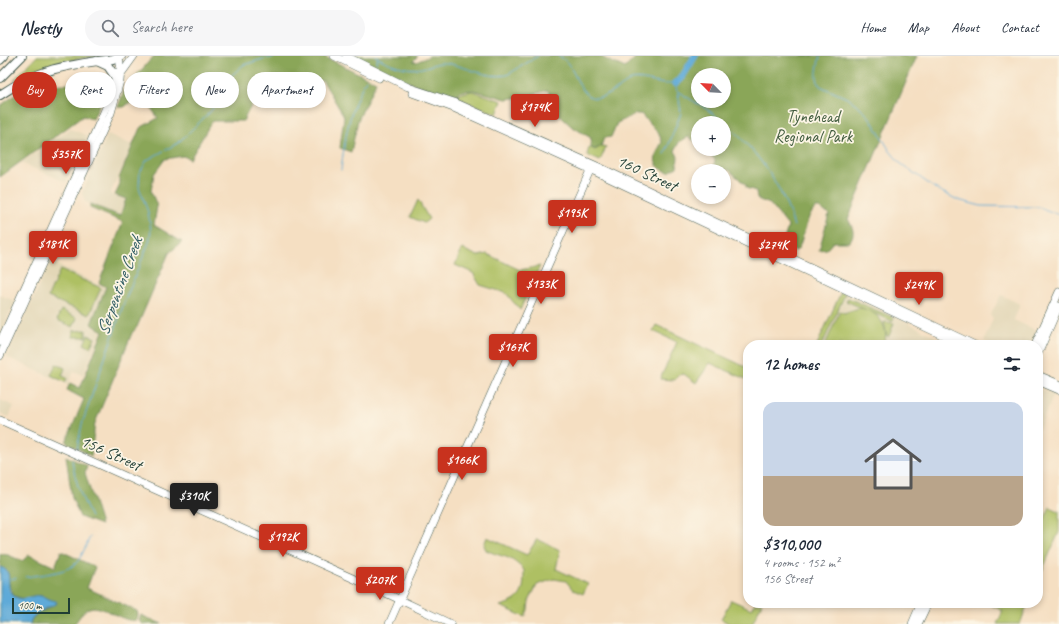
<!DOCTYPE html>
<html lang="en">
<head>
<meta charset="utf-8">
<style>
  body { margin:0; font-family:Caveat,sans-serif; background:#f6f6f7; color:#1f2937; height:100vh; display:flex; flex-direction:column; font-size:15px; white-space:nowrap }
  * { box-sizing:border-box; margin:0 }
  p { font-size:13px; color:#747a83 }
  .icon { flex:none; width:22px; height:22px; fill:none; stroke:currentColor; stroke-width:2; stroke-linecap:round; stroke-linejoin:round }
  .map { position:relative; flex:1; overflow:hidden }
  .drawer { position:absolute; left:743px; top:284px; width:300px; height:268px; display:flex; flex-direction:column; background:#fff; border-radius:16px; box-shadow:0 2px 6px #0003 }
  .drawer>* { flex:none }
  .hud { position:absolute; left:12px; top:16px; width:380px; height:36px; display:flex; gap:8px }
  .needle { width:26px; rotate:294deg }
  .controls { position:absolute; left:691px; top:12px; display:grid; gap:8px }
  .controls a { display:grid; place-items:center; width:40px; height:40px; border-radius:50%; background:#fff; box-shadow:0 2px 6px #0003; font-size:20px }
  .scale { position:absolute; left:12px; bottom:10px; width:58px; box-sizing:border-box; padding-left:4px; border:2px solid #1f3d34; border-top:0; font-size:11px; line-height:14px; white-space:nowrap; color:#1f3d34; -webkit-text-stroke:3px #fcf5e5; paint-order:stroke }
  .price { position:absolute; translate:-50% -34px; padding:0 9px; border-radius:4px; background:#c8321e; color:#fff; font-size:13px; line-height:26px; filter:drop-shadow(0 1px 2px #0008) }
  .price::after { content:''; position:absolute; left:50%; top:24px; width:12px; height:9px; margin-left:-6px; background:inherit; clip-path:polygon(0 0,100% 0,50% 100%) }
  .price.selected { background:#222; color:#fff }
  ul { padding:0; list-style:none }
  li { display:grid; align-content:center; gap:8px; height:212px; padding:0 20px }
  li span { display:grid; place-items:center; height:124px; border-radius:12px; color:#555 }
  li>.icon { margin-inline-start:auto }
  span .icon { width:72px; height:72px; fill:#fffc; stroke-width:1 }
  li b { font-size:17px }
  h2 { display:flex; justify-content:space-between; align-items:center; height:48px; padding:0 20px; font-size:17px }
  .tag { padding:0 14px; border-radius:18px; background:#fff; box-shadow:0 2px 6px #0003; font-size:14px; line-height:36px }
  .tag.selected { background:#c8321e; color:#fff }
  header { display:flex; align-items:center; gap:24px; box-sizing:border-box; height:56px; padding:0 20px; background:#fff; border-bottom:1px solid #e0e1e3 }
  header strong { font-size:19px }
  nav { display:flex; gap:22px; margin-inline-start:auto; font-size:14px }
  .search { width:280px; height:36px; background:#f6f6f7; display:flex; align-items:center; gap:10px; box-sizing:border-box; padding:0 14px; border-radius:22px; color:#747a83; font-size:15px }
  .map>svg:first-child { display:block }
</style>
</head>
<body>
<header>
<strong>Nestly</strong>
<div class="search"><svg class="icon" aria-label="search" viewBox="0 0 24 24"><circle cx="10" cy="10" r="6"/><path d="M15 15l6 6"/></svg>Search here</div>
<nav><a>Home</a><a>Map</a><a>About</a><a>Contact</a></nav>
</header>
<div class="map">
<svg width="1059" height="568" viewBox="0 0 1059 568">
  <rect width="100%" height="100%" fill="#fcf5e5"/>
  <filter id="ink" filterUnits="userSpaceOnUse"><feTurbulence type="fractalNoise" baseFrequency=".025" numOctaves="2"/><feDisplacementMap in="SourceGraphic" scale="8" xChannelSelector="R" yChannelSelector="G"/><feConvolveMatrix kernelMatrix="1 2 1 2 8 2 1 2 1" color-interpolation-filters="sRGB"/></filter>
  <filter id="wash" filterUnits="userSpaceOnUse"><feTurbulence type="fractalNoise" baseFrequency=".012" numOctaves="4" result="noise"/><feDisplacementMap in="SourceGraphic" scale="16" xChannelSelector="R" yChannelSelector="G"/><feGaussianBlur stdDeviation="0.9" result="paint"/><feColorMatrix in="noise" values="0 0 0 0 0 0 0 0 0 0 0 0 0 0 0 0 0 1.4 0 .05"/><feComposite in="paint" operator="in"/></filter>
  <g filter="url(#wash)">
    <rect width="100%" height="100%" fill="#f5dfc2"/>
    <g fill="#e3d7b7">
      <polygon points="70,73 88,80 66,126 21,107"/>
      <polygon points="108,78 132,89 110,138 125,144 119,159 85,146 82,137"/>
      <polygon points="50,205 105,232 90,269 101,275 83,319 74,315 68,329 7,301"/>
      <polygon points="845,238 905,265 951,289 822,289"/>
      <polygon points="0,239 15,245 0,279"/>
      <polygon points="1001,239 1020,248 1014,264 1037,275 1030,289 993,289 984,285 993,262 990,260"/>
      <polygon points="1038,332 1054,338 1038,375"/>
      <polygon points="0,344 14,350 9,361 0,357"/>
    </g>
    <g fill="#aec063" stroke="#667e4c">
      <polygon points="37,0 102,0 56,6 14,24"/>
      <polygon points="472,35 502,45 497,58 455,41 463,37"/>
      <polygon points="602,90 606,91 600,105 587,99 589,91 595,94"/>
      <polygon points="418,144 429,163 424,167 410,161"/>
      <polygon points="462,193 478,200 487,198 520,214 540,210 520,254 506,237 480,229 473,217 455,209"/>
      <polygon points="60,214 101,232 89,259 48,241"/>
      <polygon points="841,236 845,238 822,289 817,289"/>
      <polygon points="848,242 894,262 892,265 846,245"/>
      <path d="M859,252C878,254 890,271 884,289H825L840,255L844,257Z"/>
      <polygon points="61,254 77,262 73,271 57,264"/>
      <polygon points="884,266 894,267 889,280 887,280"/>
      <polygon points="656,269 748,312 748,324 710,307 696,327 684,318 678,319 675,324 660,323 677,286 653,275"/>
      <polygon points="86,274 86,281 73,281 73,275"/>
      <polygon points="88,279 95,282 90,291 84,288"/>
      <polygon points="56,308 65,312 62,320 67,322 65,326 51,319"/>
      <polygon points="1050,451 1059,455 1059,476 1038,524 1038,477"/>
      <path d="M487,481L527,499L537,483L560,494L556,513L588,528L583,538L573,534L566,525L554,523L537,529L529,545L528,554L525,561L500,550C523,544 524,536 524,514C507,497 505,503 486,494L484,489Z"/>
      <polygon points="731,544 752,553 755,547 762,547 752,568 730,568 721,563"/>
      <polygon points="987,547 1028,547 1020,568 997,568 1003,555"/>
    </g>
    <g fill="#8aa659" stroke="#547246" fill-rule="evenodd">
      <polygon points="154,0 323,0 376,26 358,64 351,96 340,92 344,60 323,25 273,20 260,33 243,65 212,65 190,103 183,100 165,103 154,118 151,135 157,150 154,169 182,186 169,197 137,271 132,277 95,367 91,400 66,386 84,343 67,334 70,327 80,332 103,275 91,268 106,231 99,227 123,166 90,152 90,148 120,160 126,143 115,139 119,131 119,122 140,72 158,62 147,46 135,43 124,51 118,51 125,32"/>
      <path d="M351,0H418L413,5L416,6L430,0H599L625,12L637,0H917L848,163C853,172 856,178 849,186H833L827,193L819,194L829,158L819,152H815L809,161L799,192L796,195L786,190L784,184L788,170L770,148L757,143L756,135L746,132V129L729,114L713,113L715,104L704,93H724V67H698V87L688,81L679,86L675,95L678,100L677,111L669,116C649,110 655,100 662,86L659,78L641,58H636L617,67L611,81L604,82L601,90L596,93L591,92L590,89L591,82L571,70L556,56L548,34L523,41L506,43L473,34L463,35L449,41L413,28ZM698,19H724V45H698Z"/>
      <polygon points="85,27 108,29 93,63 83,60 0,121 0,50 27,30"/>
      <polygon points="66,400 87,410 85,417 101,469 80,461 72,442"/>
      <path d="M61,495L95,511L87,532L137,555L138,559L136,564C123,568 101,545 87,553C82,556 78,564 74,568H30C32,556 46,556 53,549L51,544L41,540L24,543L14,540L2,512L0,511V498L8,499L22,505L29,499L55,511Z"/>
      <polygon points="141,559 143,560 162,568 143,568 139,565"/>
    </g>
    <path fill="#5faad8" stroke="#3f7486" d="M0,511C16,515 3,532 14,540C24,547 32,537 41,540C46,541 50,544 56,545L57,547C49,552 31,557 30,568L0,567Z"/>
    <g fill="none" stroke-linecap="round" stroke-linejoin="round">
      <g stroke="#5faad8" stroke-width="1">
        <path d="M375,0C388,8 407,15 422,12C431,10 437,6 446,7C466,10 486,23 507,19L538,0"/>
        <path d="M558,0C576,5 577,43 597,42C608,41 622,29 631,24C646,21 660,31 675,27L677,35C687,42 698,47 708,54C748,83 780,122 794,170"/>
        <path d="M820,0C818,10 814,20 820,30L849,43L860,51L870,62L890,95L900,107L936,133L958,144L981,150L1039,151L1059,159"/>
        <polyline points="376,7 378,2"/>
        <polyline points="665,98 681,57 678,36"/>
        <path d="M341,114C345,82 349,53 366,24"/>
        <polyline points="77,393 82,368 124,247 149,186 151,174 148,156 139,131 140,116 147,104 178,87 211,55 231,20 243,9 263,3 280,0"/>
        <path d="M72,404C75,425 82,443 91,461"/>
        <path d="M25,521C38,519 64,517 74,509C81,504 86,489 90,481"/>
        <polyline points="10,523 16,522"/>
      </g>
      <polyline stroke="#5faad8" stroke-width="7" points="675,27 681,23 695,0"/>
    </g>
  </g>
  <g filter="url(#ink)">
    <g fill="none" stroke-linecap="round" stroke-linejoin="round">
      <g stroke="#3f5549" stroke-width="8">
        <g id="major">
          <polyline points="334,0 379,22"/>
          <polyline points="346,0 408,31 454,46 599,111 975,289"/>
          <polyline points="121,18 134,0"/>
          <polyline points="412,37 456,53 596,116 963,289"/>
          <polyline points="0,286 101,63 114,32 116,16"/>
          <polyline points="1035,289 1059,236"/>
          <polyline points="1038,298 1059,250"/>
          <polyline points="0,300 111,57 120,25 121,14 119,1 122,0"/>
          <polyline points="1038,319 1059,328"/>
          <polyline points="1038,325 1059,334"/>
          <polyline points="0,364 390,539 451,568"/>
          <polyline points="389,568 592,110"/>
          <polyline points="912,568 921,547"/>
          <polyline points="918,568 928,547"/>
        </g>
      </g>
      <g stroke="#3f5549" stroke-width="10">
        <g id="highway">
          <polyline points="0,4 4,0"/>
          <polyline points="97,5 108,10 116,22"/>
          <polyline points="0,22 22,0"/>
          <path d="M0,39C40,12 67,9 113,3L119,0"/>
        </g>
      </g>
      <use href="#major" stroke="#fff" stroke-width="7"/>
      <use href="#highway" stroke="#fff" stroke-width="8"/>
    </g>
  </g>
  <g text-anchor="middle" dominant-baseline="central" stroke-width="3.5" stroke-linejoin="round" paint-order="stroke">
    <g font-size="17" fill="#435e40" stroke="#fcf5e5">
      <text x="813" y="60">Tynehead<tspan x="813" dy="20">Regional Park</tspan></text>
    </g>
    <g font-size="17" fill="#1f3d34" stroke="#fcf5e5">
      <text transform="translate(647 117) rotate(25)">160 Street</text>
      <text transform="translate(111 397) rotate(24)">156 Street</text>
    </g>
    <g font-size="18" font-style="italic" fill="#325e65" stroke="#fcf5e5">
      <text transform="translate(119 230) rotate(-70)">Serpentine Creek</text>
    </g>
  </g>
</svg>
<div class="controls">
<a><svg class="needle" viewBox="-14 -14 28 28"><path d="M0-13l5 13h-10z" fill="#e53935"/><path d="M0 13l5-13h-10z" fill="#747a83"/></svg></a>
<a>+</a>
<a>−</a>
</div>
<div class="scale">100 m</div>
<b class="price" style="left:535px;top:72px">$174K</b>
<b class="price" style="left:66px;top:119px">$357K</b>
<b class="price" style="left:572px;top:178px">$195K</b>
<b class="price" style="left:53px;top:209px">$181K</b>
<b class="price" style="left:773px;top:210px">$274K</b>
<b class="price" style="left:541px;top:249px">$133K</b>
<b class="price" style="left:919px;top:250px">$249K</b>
<b class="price" style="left:513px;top:312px">$167K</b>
<b class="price" style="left:462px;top:425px">$166K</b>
<b class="price selected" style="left:194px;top:461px">$310K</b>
<b class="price" style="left:283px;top:502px">$192K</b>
<b class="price" style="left:380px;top:545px">$207K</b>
<div class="hud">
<a class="tag selected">Buy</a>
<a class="tag">Rent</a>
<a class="tag">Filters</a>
<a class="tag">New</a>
<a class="tag">Apartment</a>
</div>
<section class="drawer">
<h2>12 homes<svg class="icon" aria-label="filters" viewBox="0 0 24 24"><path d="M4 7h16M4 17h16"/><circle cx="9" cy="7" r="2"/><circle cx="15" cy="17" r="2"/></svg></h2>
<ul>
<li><span style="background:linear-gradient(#c9d6e8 60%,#b9a48a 0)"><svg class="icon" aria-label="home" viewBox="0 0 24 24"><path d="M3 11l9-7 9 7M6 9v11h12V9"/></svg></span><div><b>$310,000</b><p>4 rooms · 152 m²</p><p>156 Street</p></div></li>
</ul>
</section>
</div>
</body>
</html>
